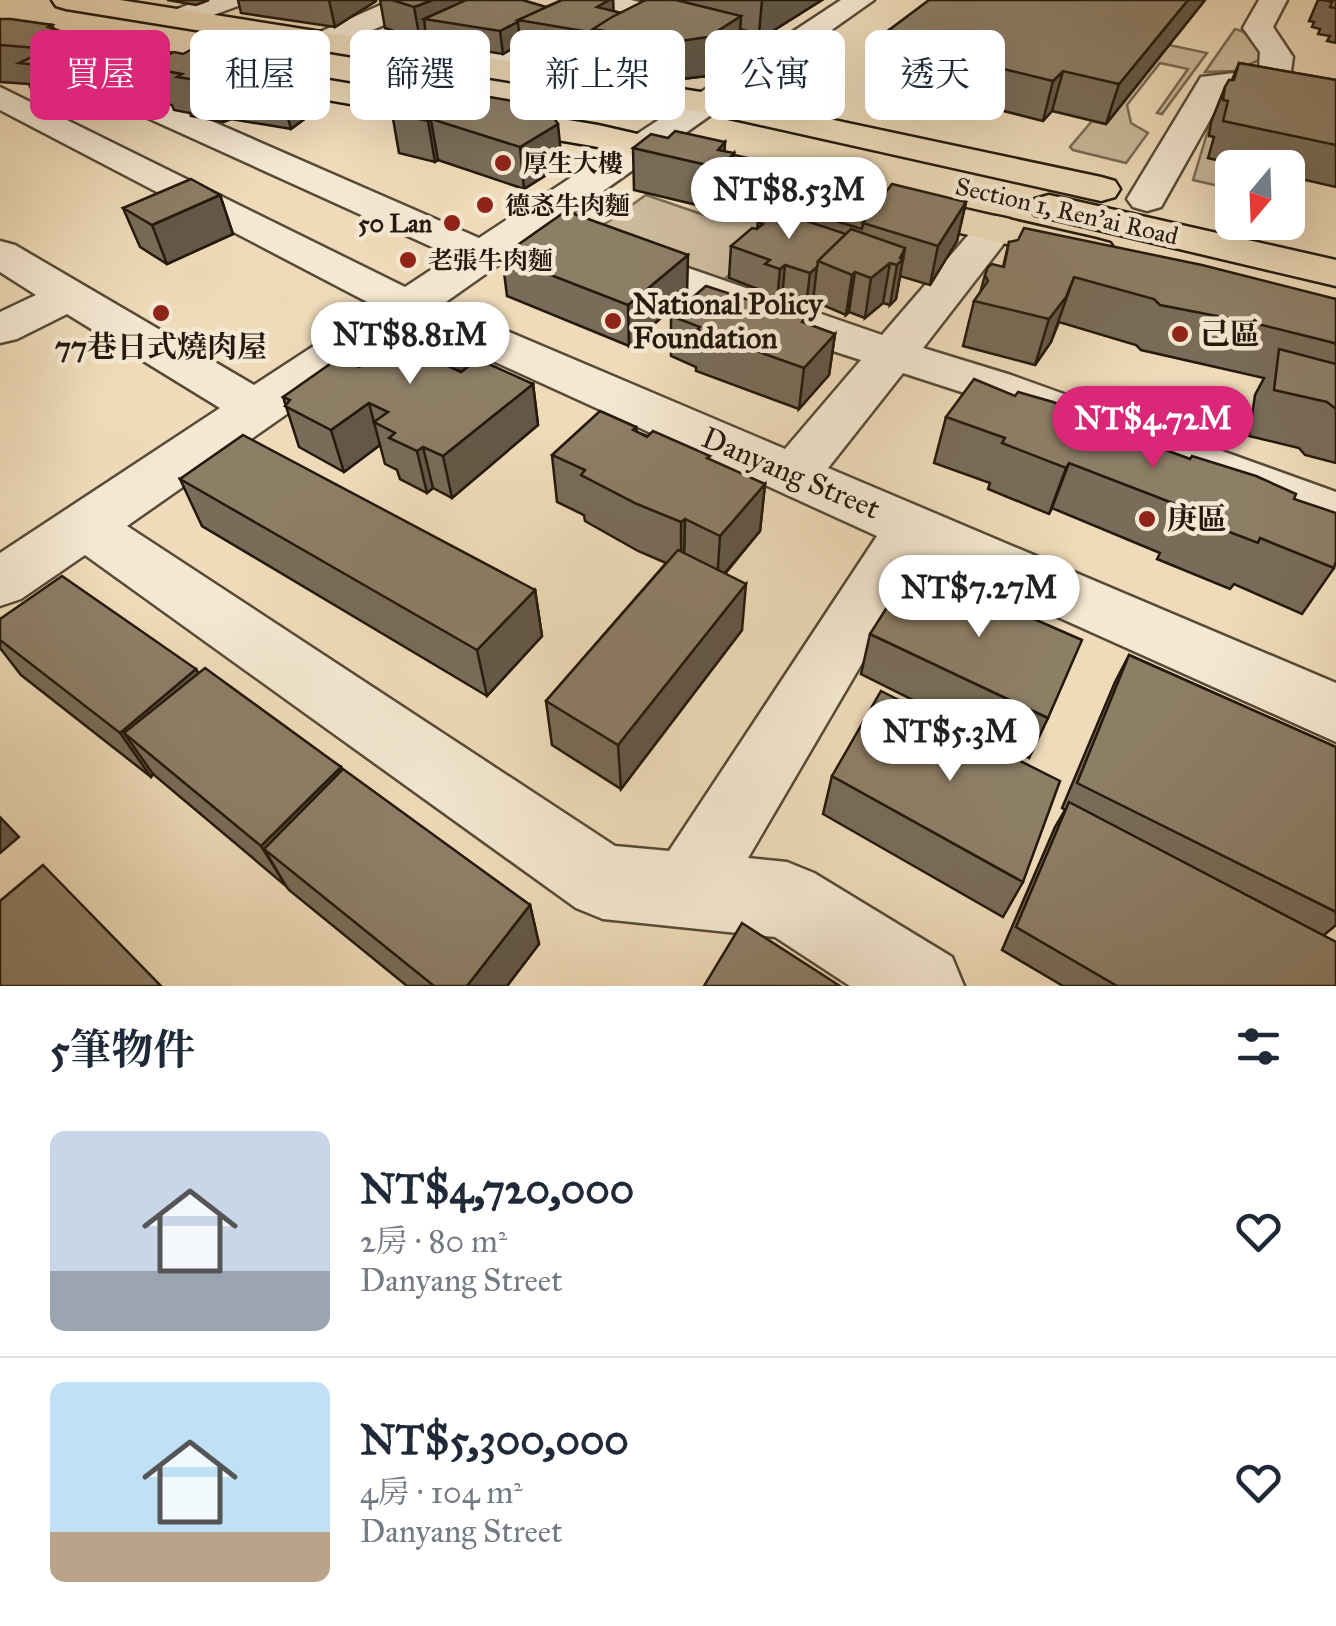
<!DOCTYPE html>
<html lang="zh-TW">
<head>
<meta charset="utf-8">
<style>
  body { margin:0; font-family:"IM FELL Great Primer","Noto Serif TC",serif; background:#f6f6f7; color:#1f2937; height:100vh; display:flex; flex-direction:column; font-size:38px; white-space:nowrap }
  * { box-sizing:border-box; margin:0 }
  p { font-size:32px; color:#747a83 }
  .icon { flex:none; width:55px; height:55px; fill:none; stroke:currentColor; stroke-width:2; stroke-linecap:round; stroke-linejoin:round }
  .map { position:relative; height:986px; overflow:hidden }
  .details { display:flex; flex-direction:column; background:#fff; flex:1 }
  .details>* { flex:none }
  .banner { position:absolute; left:30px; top:30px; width:1278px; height:90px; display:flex; gap:20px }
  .needle { width:65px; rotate:199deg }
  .fabs { position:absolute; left:1215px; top:150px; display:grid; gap:20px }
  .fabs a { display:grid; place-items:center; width:90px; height:90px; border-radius:15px; background:#fff; box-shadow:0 10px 40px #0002; font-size:50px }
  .price { position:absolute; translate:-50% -85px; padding:0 22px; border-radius:35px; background:#fff; color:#222; font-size:32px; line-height:65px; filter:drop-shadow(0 2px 5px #0008) }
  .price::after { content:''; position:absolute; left:50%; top:60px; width:30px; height:22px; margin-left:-15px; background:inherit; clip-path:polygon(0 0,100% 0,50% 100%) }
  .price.selected { background:#db2777; color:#fff }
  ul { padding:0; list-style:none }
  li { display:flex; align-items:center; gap:30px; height:250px; padding:0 50px }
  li+li { border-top:2px solid #e0e1e3 }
  li span { display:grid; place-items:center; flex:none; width:280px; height:200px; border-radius:15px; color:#555 }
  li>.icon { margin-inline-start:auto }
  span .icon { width:120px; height:120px; fill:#fffc; stroke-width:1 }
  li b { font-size:42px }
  h2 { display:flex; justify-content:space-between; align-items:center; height:120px; padding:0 50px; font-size:42px }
  .chip { padding:0 35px; border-radius:15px; background:#fff; box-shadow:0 10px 40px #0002; font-size:35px; line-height:90px }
  .chip.selected { background:#db2777; color:#fff }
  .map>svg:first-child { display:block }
</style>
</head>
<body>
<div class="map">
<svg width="1336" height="986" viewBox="0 0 1336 986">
  <rect width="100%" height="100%" fill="#efdbb9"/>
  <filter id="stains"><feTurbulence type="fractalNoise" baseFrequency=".002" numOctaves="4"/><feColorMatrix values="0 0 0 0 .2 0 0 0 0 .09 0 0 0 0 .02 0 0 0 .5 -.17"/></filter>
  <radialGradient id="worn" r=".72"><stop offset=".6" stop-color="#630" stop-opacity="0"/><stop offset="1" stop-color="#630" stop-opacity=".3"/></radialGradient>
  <g fill="#ccba9c" stroke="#786a54" stroke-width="2.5">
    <path d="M1235,29C1249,32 1262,46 1259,60L1235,71L1205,72Z"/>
    <polygon points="1169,45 1207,53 1162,114 1157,113 1188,69 1160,63 1127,105 1131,123 1148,133 1126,163 1073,150 1070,147 1092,121 1106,124"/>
    <polygon points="1209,127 1209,135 1214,137 1209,158 1255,167 1232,168 1232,189 1193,180"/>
    <polygon points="747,189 810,205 721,282 589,235 646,195 713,218"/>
  </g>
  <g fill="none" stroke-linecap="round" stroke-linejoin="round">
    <g stroke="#564a37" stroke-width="5">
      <g id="minor">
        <polygon points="201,0 242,0 238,6 189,24 169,24 164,18 169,12"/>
        <polygon points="392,0 430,0 426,6 335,47 313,47 309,41 313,35"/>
        <polygon points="583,0 631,0 715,21 719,27 715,33 704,36 587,6"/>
        <path d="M841,0H874L443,304L785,449L861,360L774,332L603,267L597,258L603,249L618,245L633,249L882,335L982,219L996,216L1010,219L1016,228L923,348L1011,375L1336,492V533L977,397L903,373L828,468L1336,683V742L924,557L748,858L787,862L814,873L952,957L964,986H850L775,937L603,919L576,908L85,555L21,599L0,606V553L220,408L67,314L17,339L0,343V312L36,295L0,272V241L15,245L254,385L375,306L0,110V87L405,287L452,256L108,100L103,93L108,86L160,56H182L187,63L145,92L479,238ZM414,325L877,536L669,851L615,846L127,526Z"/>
        <polygon points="1259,0 1287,0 1273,27 1293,57 1291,71 1283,86 1225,93 1161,207 1147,211 1133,207 1127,199 1201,77 1259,70 1260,52 1243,28"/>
        <polygon points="585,7 595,10 600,16 595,22 496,74 474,74 469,67 474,60"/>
      </g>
    </g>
    <g stroke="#23190c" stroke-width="5">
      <g id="major">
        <polygon points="52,0 120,0 707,93 1101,177 1115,181 1120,189 1115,197 1101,201 707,113 66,9 56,6"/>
        <polygon points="0,25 598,125 1095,239 1110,243 1116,252 1110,261 1095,265 598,147 0,43"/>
        <polygon points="1049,195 1336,260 1336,286 1035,215 1029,207 1035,199"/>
      </g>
    </g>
    <use href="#minor" fill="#f5e8d2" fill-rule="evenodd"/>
    <use href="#major" fill="#efdbb9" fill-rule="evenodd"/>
  </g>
  <g fill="#796c58" stroke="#23190c" stroke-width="2.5">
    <polygon points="167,0 209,0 196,5"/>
    <polygon points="238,0 376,0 376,1 335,27 241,13"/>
    <polygon points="380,0 522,0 546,7 562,0 613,0 613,11 621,13 641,3 641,0 822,0 771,32 759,34 740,29 739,53 707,76 673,80 595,67 595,64 591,66 521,54 520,44 503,54 427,42 426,37 420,40 385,28"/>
    <polygon points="1205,0 1106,124 1052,111 1043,121 918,89 920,78 883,68 889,30"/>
    <polygon points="1318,0 1336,0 1336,43 1327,41 1330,36 1318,34 1320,29 1312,27 1314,22 1309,21"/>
    <polygon points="0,19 52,25 54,29 65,33 68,40 128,42 140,76 77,103 35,98 29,84 0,82"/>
    <polygon points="1239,63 1336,80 1336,187 1288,176 1288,168 1251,168 1208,158 1214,137 1209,136 1211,122 1225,87 1232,80"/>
    <polygon points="152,64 312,67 322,106 291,129 231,119 223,122 191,116 190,113 174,110 172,105 166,104"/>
    <polygon points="435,89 562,165 524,189 438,160 435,162 399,153 392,113"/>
    <polygon points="633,148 725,151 732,194 718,210 634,190"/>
    <polygon points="220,195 233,234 167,264 140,247 123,208"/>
    <polygon points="883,197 966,202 957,241 930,285 900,276 896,299 890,305 883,303 865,318 849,312 846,315 813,301 813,300 806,306 782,298 777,302 763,296 763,291 729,278 731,246 757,229 758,222 783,213 783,205"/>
    <polygon points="1009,242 1336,299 1336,463 1305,455 1299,448 1249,436 1255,395 1264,378 1141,350 1136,345 1059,322 1051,342 1035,365 963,346 974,301 980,293 985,275 1003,267"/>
    <polygon points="502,256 687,295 629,346 507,296"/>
    <polygon points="671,316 805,323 835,334 829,375 799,409 696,371 696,367 671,356"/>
    <polygon points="353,350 474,363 533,384 538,425 452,498 433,488 427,493 400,479 397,470 385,464 380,445 344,472 299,447 283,397 357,366"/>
    <polygon points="1015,396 1190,459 1294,499 1334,568 1302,614 1234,584 1230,589 1157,559 1160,553 1052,508 1049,514 988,489 990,483 934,463 946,417"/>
    <polygon points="636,427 637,432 709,460 765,484 760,531 725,574 742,630 621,789 552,745 546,701 666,563 638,551 585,521 584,515 557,502 552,455"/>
    <polygon points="180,479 535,590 542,636 487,696 202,526"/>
    <polygon points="0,619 196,669 198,673 341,767 342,770 530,905 539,944 507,986 407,986 289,890 286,886 153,774 151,777 21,675 0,648"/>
    <polygon points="870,634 1048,718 1029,758 861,674"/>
    <polygon points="1129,655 1336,747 1336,925 1324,935 1336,986 1063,986 1002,950 1055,827 1065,810 1062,808 1115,682"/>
    <polygon points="832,776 1023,882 1003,917 823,814"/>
  </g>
  <g fill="#635847" stroke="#23190c" stroke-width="2.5">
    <polygon points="329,0 376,0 376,1 335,27"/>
    <polygon points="433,0 469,0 424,19 426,37 420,40 414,7"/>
    <polygon points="609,0 613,0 614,19 597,7"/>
    <polygon points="762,0 822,0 771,32 759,34"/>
    <polygon points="1188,0 1205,0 1106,124 1119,84"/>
    <polygon points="741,16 739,53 707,76 673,80 673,42"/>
    <polygon points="518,22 520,44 503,54 500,31"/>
    <polygon points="52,25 57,37 65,33 77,62 128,42 140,76 77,103 63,68 45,66 37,48 48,27"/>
    <polygon points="593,30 595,64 591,66 589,32"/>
    <polygon points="312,67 322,106 291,129 280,89"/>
    <polygon points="1063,71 1052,111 1043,121 1053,81"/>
    <polygon points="219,80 231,119 223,122 210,82"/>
    <polygon points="431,120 438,160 435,162 428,121"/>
    <polygon points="558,124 562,165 524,189 520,147"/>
    <polygon points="725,142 724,164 734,153 732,194 718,210 720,168 718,150"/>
    <polygon points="220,195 233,234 167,264 152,225"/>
    <polygon points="966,202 957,241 930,285 938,246"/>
    <polygon points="905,248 896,299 890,305 897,265"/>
    <polygon points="688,255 687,295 629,346 628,305"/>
    <polygon points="890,263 883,303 865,318 871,278"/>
    <polygon points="785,265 782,298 777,302 780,269"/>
    <polygon points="817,267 813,300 806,306 810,273"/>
    <polygon points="855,272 849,312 846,315 852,275"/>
    <polygon points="1074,277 1051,342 1035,365 1049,319"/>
    <polygon points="469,332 476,372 440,400 432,359"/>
    <polygon points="835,334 829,375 799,409 804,368"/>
    <polygon points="533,384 538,425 452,498 443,456"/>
    <polygon points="369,403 380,445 344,472 331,430"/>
    <polygon points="423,447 433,488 427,493 417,451"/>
    <polygon points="1069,463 1052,508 1049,514 1066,468"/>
    <polygon points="765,484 760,531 717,582 720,536"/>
    <polygon points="685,519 684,566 681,569 681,522"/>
    <polygon points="746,584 742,630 621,789 618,745"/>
    <polygon points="535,590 542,636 487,696 477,650"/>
    <polygon points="196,669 222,715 124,733 153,774 151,777 120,733"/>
    <polygon points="341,767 360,810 264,849 286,886 261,846"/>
    <polygon points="0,817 19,837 0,853"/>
    <polygon points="530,905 539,944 507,986 467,986"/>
  </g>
  <g fill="#8d7e66" stroke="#23190c" stroke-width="2.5">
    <polygon points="392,0 433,0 414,7"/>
    <polygon points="466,0 522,0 546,7 500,31 424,19"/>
    <polygon points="562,0 609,0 597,7 621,13 589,32 518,20"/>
    <polygon points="646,0 683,0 680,1 741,16 708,37 673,42 593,29 612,17"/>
    <polygon points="929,0 1188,0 1119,84 1063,71 1053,81 925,50 936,41 889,30"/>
    <polygon points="1324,0 1336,0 1336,8 1330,7 1332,2"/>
    <polygon points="0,19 11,19 52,25 48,27 65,33 37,48 0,45"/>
    <polygon points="81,34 128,42 63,68 19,63"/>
    <polygon points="194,48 312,67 280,89 219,80 222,78 210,82 177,77 182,74 160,70 161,66 152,64 174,52 183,54"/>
    <polygon points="1239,63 1336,80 1336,145 1223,121 1228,101 1223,100 1225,87 1229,80 1234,80"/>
    <polygon points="435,89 470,95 428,121 392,113"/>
    <polygon points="472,94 547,107 558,124 520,147 431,119"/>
    <polygon points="675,131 725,142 718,150 734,153 720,168 633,148 651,134 668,138"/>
    <polygon points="191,179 220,195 152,225 123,208"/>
    <polygon points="810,179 883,197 863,223 862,229 783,205"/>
    <polygon points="892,184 966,202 938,246 863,223"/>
    <polygon points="773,210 846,234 818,261 817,267 810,273 785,265 780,269 765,264 770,260 731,246 752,228 757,229 763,224 758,222"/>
    <polygon points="566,211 688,255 628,305 502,256"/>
    <polygon points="1024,228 1202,265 1336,299 1336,345 1334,343 1258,324 1160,305 1154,299 1074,277 1066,297 1049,319 974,301 988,281 985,275 988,267 992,264 1004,267 1009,242 1018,240"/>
    <polygon points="851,229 905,248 900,258 903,259 897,265 890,263 871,278 855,272 852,275 818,261"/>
    <polygon points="706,286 805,318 802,322 835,334 804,368 697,330 700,327 671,316"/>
    <polygon points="405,313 412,316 426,313 469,332 432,359 461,372 478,359 533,384 443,456 423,447 417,451 389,438 395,433 374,422 388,412 369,403 331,430 285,406 290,400 283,397 340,357 359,367 372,359 353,350"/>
    <polygon points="1279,349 1336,364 1336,409 1327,402 1274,390"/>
    <polygon points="974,379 1015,396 1018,392 1053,402 1108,424 1105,428 1190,459 1192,456 1256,476 1296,494 1294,499 1336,513 1336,561 1334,568 1260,538 1258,543 1180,513 1183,507 1069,463 1066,468 1002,443 1005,438 946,417"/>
    <polygon points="600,411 636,427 633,430 647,437 653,431 710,456 707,458 765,484 720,536 685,519 681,522 637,504 581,475 585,470 552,455"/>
    <polygon points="243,435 535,590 477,650 180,479"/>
    <polygon points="678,550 746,584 618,745 546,701"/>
    <polygon points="913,566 1082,640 1048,718 870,634"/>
    <polygon points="62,576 196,669 120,733 0,640 0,619"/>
    <polygon points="1129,655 1336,747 1336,912 1077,783"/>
    <polygon points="205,668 341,767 261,846 124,733"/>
    <polygon points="881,691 1060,781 1023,882 832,776"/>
    <polygon points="343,769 530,905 467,986 434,986 264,849"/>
    <polygon points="1069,802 1336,942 1336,986 1117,986 1016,927"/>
    <polygon points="43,865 161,986 0,986 0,901"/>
    <polygon points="742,923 840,986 704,986"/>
  </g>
  <g fill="#8f2418" stroke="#f5e8d2" stroke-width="4">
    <circle cx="503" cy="163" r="10"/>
    <circle cx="485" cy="205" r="10"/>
    <circle cx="452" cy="223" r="10"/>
    <circle cx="408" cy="260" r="10"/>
    <circle cx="161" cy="313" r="10"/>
    <circle cx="613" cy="321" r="10"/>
    <circle cx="1180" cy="334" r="10"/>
    <circle cx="1147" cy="519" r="10"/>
  </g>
  <g text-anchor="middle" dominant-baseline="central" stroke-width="9" stroke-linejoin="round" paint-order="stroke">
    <g font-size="25" font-weight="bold" fill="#23190c" stroke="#f5e8d2" text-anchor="start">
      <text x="523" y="163">厚生大樓</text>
      <text x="505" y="205">德忞牛肉麵</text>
      <text x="432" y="223" text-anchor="end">50 Lan</text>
      <text x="428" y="260">老張牛肉麵</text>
    </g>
    <g font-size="25" fill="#23190c" stroke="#f5e8d2">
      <text transform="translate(1067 211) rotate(13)">Section 1, Ren’ai Road</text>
    </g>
    <g font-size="30" font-weight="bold" fill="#23190c" stroke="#f5e8d2" text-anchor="start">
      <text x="633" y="304">National Policy<tspan x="633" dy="34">Foundation</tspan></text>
      <text x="1200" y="334">己區</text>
      <text x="161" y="347" text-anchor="middle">77巷日式燒肉屋</text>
      <text x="1167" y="519">庚區</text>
    </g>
    <g font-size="30" fill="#23190c" stroke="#f5e8d2">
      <text transform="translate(791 473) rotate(23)">Danyang Street</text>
    </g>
  </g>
  <rect width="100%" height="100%" filter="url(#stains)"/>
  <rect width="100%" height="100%" fill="url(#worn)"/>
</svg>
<div class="fabs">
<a><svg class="needle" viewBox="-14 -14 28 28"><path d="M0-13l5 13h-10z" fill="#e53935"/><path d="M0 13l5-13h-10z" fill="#747a83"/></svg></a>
</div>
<b class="price" style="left:789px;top:242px">NT$8.53M</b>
<b class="price" style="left:410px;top:387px">NT$8.81M</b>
<b class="price selected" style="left:1153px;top:471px">NT$4.72M</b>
<b class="price" style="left:979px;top:640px">NT$7.27M</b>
<b class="price" style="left:950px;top:784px">NT$5.3M</b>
<div class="banner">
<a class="chip selected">買屋</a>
<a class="chip">租屋</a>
<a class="chip">篩選</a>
<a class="chip">新上架</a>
<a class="chip">公寓</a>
<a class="chip">透天</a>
</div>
</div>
<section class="details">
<h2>5筆物件<svg class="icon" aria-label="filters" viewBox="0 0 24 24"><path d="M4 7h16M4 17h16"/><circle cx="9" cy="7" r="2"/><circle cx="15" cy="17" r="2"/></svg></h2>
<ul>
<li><span style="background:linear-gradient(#c9d6e8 70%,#9aa5b1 0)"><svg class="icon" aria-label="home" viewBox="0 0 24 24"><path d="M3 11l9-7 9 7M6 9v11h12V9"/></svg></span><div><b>NT$4,720,000</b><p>2房 · 80 m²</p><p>Danyang Street</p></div><svg class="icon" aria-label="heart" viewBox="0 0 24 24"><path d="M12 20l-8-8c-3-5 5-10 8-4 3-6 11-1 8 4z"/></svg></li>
<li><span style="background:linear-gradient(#bfe0f5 75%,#b9a48a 0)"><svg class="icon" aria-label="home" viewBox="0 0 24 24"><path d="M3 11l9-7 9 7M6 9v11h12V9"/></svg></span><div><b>NT$5,300,000</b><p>4房 · 104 m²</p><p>Danyang Street</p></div><svg class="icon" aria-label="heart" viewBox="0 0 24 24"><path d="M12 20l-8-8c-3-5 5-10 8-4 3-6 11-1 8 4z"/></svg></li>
</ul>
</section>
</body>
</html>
